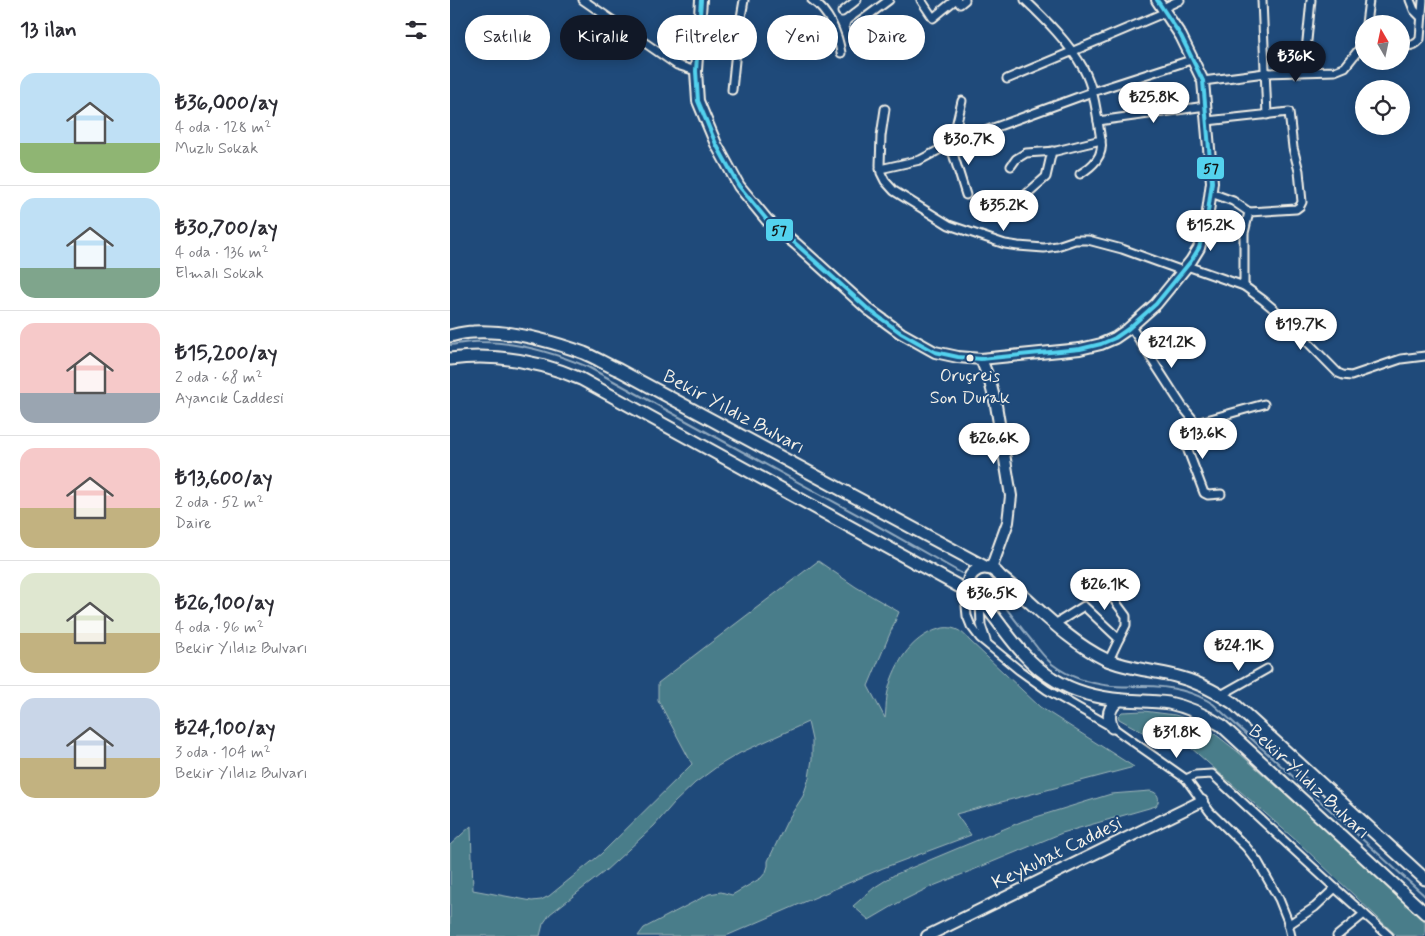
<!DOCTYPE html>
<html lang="tr">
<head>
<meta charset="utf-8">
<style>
  body { margin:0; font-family:Mynerve,sans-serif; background:#f7f7f7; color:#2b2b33; height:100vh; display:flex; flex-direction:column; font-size:19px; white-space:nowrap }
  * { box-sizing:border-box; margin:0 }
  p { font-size:16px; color:#7c7c81 }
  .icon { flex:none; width:28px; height:28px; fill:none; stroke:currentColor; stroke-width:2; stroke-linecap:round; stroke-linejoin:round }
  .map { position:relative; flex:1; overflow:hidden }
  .sheet { display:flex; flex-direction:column; background:#fff; width:450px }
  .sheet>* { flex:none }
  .top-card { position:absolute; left:15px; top:15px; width:475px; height:45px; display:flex; gap:10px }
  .needle { width:32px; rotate:351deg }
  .tools { position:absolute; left:905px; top:15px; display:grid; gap:10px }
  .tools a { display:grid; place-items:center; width:55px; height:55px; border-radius:50%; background:#fff; box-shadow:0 2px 12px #0003; font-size:25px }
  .price { position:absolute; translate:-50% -42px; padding:0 11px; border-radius:18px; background:#fff; color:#222; font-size:16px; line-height:32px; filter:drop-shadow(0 1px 2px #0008) }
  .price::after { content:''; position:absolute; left:50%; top:30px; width:15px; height:11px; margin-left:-8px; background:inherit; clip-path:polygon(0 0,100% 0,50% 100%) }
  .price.active { background:#111827; color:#fff }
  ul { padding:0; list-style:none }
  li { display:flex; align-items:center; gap:15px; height:125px; padding:0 20px }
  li+li { border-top:1px solid #e1e1e2 }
  li span { display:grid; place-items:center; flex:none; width:140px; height:100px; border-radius:15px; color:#555 }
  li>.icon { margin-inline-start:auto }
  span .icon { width:60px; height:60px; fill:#fffc; stroke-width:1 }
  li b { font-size:21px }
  h2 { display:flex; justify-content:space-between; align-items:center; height:60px; padding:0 20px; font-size:21px }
  .chip { padding:0 18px; border-radius:22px; background:#fff; box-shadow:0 2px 12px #0003; font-size:18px; line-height:45px }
  .chip.active { background:#111827; color:#fff }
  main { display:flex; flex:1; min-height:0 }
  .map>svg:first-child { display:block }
</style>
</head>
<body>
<main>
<section class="sheet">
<h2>13 ilan<svg class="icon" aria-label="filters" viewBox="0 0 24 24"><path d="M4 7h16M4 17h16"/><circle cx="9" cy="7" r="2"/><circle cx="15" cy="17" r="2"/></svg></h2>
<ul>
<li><span style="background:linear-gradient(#bfe0f5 70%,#8fb573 0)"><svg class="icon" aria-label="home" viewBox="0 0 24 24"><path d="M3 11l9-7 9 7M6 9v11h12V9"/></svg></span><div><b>₺36,000/ay</b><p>4 oda · 128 m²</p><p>Muzlu Sokak</p></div></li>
<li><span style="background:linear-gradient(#bfe0f5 70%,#7fa58c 0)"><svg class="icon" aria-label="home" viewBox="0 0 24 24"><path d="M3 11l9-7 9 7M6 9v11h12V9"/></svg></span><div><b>₺30,700/ay</b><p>4 oda · 136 m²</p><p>Elmalı Sokak</p></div></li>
<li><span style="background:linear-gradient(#f6c9c9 70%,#9aa5b1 0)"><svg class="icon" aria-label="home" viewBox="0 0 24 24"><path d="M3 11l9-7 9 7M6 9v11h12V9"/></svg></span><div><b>₺15,200/ay</b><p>2 oda · 68 m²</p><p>Ayancık Caddesi</p></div></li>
<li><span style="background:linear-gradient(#f6c9c9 60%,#c2b280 0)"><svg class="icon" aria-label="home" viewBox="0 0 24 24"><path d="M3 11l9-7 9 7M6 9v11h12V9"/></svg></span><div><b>₺13,600/ay</b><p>2 oda · 52 m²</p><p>Daire</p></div></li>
<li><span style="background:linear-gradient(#dfe7d0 60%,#c2b280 0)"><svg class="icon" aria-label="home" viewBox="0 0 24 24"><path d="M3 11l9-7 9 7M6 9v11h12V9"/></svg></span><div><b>₺26,100/ay</b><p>4 oda · 96 m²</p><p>Bekir Yıldız Bulvarı</p></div></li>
<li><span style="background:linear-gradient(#c9d6e8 60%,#c2b280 0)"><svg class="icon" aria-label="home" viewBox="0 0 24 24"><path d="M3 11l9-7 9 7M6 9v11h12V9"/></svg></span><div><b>₺24,100/ay</b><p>3 oda · 104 m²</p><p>Bekir Yıldız Bulvarı</p></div></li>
</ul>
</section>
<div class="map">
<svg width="975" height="936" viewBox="0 0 975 936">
  <rect width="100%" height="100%" fill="#1f4a7a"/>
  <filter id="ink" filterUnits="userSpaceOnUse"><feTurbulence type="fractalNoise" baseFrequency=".02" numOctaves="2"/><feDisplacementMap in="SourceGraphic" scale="10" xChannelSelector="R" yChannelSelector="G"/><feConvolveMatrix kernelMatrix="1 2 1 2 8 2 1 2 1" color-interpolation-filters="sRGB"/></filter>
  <g filter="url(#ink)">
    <g fill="#4a7d8a" stroke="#9fb7b9">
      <path d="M368,561L406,587L449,612L418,686L435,718C436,712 436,703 437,696C442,668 460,637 489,629C501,625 512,630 519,640L590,707L684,767L506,814L521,835L433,868L276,936H188L194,928L259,894L271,892L282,895L311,878L316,872L318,866V861L337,821L353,796L359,778L362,759V740L358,722L290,753L268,766L245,783L224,803L204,826L154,872L100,914L93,924L90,936H0V845L21,826L23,890L82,901L91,900L99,896L151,854L242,764L208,700V683Z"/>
      <polygon points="694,711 725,715 751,723 788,752 926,875 975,921 975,936 947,936 849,843 740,747 721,738 709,735 696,734 669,719 668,716 672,712"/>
      <path d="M700,791C708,792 711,799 706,806L612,833L523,870L478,888L448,903L419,920L403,906L425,887L444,875L573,821L661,794Z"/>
    </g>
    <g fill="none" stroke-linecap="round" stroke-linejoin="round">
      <g stroke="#93abc0" stroke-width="2">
        <path d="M0,345C10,344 21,341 31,342C66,342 105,353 138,367L419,521L511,573"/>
        <path d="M553,604C563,617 572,629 582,641C588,649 594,657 602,664C619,677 641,684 662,686C673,687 683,686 693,686C717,686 742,690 763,704L975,896"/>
      </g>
      <g stroke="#f4f1e8" stroke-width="11">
        <g id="street">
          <polyline points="133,0 227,65 246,71"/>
          <path d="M362,0C379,12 388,33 391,53"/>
          <polyline points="471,0 483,18 505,0"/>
          <polyline points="507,0 510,4 515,0"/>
          <polyline points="812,0 817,115"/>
          <polyline points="960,0 964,10 971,17"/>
          <polyline points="713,8 730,0"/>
          <polyline points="392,12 407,0"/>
          <polyline points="916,24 919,0"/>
          <polyline points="404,26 439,0"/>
          <path d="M951,46C959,46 966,46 970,39L973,0"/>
          <polyline points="854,71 861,0"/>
          <polyline points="557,79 716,12"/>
          <polyline points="753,81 815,73 885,71 895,67 914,43"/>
          <polyline points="282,90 287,41 294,0"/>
          <polyline points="435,109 431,136 430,165 431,173 435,181 444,191 499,225 555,244 568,246 594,248 607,246 625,240 638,240 672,249 733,271"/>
          <polyline points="648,121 756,106"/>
          <polyline points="757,121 839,112 843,148 849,171 852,202 850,206 846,209 799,212 794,233 794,286"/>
          <polyline points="502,143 512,101"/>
          <polyline points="500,144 516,195"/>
          <path d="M561,166L566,159L576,153L606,151L651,140C647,117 645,90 633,68C619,43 596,20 575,0"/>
          <polyline points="430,169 470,160 502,143 642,92 744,59"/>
          <path d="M630,174C643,166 654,156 651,140"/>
          <polyline points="761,193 783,201 799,212"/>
          <polyline points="572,198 596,177 602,151"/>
          <polyline points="737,266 794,286 813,300 832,316 888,373 893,375 901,376 951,359 975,356"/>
          <polyline points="681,327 732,406 746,423"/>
          <polyline points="771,494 758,495 754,493 732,435 734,430 746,423 814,404"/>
          <polyline points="659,593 676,616 676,625 669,639"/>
          <polyline points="519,594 516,606 517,616 521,626 530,638 569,670 597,690 662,727 736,779 760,812 796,847 808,862 829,899 837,919 841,936"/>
          <polyline points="530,602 531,625 536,640"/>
          <polyline points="605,624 634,606 669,639 659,660"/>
          <polyline points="771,695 817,669"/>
          <polyline points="736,779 745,775 762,774 885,888 939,936"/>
          <polyline points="838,925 865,907 885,888"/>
          <polyline points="887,936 914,914"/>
        </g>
      </g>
      <g stroke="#f4f1e8" stroke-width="14">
        <g id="secondary">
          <polyline points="251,0 246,71 248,101 266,144 289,186 317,220 346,244 418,309 451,333 485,352 508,357 531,359 630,349 651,344 665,338 678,329 706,304 741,261 749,248 757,219 762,182 753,81 731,36 707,0"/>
          <polyline points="531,359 540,382 546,405 561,496 558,522 541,569"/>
          <polyline points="477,936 752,801"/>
        </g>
      </g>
      <g stroke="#f4f1e8" stroke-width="15">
        <g id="primary">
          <path d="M0,336C8,334 15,332 23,332C59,330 101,341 134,353C146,358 157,365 169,370L537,568"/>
          <path d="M0,359C45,353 89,361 131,379L519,592"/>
          <circle cx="535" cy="585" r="17"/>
          <path d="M547,574C582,601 615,640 655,659C678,669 701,670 725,676C746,681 765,691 783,703L975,879"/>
          <path d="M533,602C555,630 574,662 605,680C626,693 649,698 673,700C689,701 704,701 719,703C738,707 755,715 771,725L975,913"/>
          <path d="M662,727C657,716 659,707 669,700"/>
        </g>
      </g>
      <use href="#street" stroke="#1f4a7a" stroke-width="7"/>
      <use href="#secondary" stroke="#1f4a7a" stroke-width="10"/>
      <use href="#primary" stroke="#1f4a7a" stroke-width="11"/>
      <g stroke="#1f4a7a" stroke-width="8">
        <polyline id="bus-1" points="251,0 246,71 248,101 266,144 289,186 317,220 346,244 418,309 451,333 485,352 508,357 531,359 630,349 651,344 665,338 678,329 706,304 741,261 749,248 757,219 762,182 753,81 731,36 707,0"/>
      </g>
      <use href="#bus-1" stroke="#53d2ee" stroke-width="4"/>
    </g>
  </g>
  <circle fill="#f4f1e8" stroke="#1f4a7a" stroke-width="2" cx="520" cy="358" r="4.5"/>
  <g text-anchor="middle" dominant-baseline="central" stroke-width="4" stroke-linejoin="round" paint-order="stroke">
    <g font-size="18" fill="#f4f1e8" stroke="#1f4a7a">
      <text x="520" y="376">Oruçreis<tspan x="520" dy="22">Son Durak</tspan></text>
    </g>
    <g font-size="19" fill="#f4f1e8" stroke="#1f4a7a">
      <text transform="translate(284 412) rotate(28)">Bekir Yıldız Bulvarı</text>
      <text transform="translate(859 782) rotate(43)">Bekir Yıldız Bulvarı</text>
      <text transform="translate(607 853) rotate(-26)">Keykubat Caddesi</text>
    </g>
  </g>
  <g stroke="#1f4a7a" stroke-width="2">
    <rect x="746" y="156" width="29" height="24" rx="5" fill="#53d2ee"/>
    <rect x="315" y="218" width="29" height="24" rx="5" fill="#53d2ee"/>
  </g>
  <g font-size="14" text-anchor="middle" font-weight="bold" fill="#111">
    <text x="761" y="173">57</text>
    <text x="329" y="235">57</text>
  </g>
</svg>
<div class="tools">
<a><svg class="needle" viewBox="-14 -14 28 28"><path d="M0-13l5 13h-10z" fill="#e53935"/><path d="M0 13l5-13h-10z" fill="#7c7c81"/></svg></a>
<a><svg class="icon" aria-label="locate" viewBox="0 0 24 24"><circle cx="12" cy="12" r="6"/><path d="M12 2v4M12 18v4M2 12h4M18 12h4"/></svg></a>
</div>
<b class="price active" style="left:846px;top:83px">₺36K</b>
<b class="price" style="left:704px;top:124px">₺25.8K</b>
<b class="price" style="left:519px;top:166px">₺30.7K</b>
<b class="price" style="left:554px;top:232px">₺35.2K</b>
<b class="price" style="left:761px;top:252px">₺15.2K</b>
<b class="price" style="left:851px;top:351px">₺19.7K</b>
<b class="price" style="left:722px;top:369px">₺21.2K</b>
<b class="price" style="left:753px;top:460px">₺13.6K</b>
<b class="price" style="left:544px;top:465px">₺26.6K</b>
<b class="price" style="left:655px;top:611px">₺26.1K</b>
<b class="price" style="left:542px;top:620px">₺36.5K</b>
<b class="price" style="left:789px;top:672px">₺24.1K</b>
<b class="price" style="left:727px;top:759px">₺31.8K</b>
<div class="top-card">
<a class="chip">Satılık</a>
<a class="chip active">Kiralık</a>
<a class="chip">Filtreler</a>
<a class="chip">Yeni</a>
<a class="chip">Daire</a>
</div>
</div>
</main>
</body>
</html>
